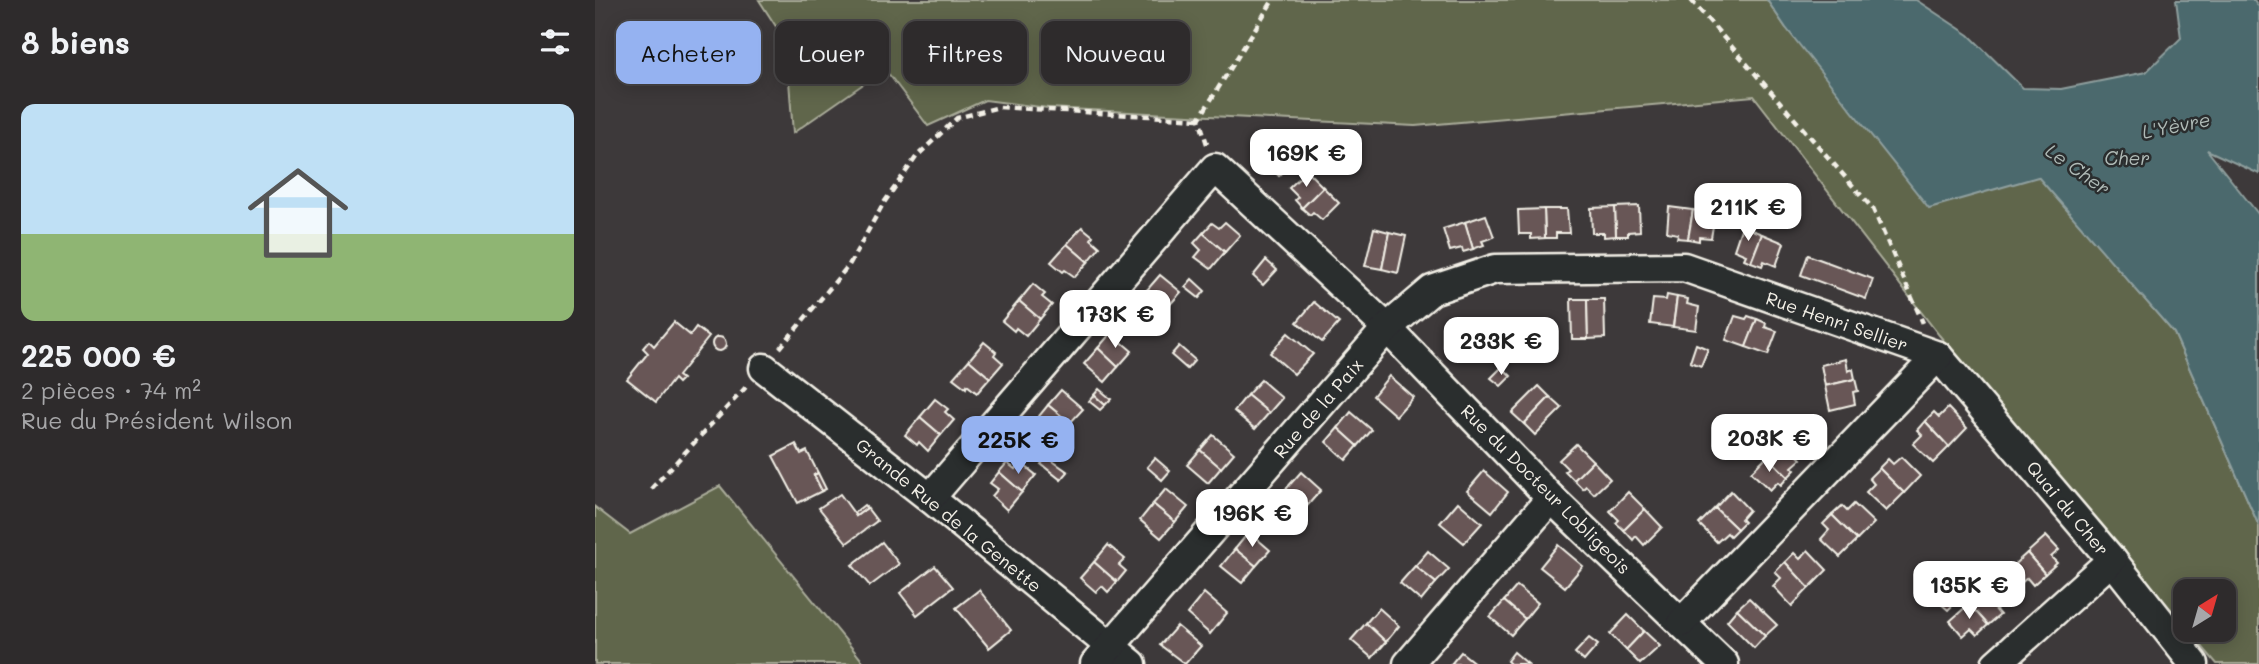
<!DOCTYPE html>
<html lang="fr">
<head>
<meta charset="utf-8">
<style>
  body { margin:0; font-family:Mali,sans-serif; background:#363334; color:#f1f3f6; height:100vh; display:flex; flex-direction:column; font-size:26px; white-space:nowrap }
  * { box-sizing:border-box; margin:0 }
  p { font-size:23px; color:#a7a7a9 }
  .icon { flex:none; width:38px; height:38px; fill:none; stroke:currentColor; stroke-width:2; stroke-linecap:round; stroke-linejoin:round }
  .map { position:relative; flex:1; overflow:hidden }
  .side { display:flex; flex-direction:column; background:#2e2b2c; width:595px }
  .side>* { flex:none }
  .guide { position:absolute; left:21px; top:21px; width:665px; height:63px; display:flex; gap:14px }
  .needle { width:46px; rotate:37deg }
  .controls { position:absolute; left:1578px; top:579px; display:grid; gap:14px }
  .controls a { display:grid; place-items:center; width:63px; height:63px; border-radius:14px; background:#2e2b2c; box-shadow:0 4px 18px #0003,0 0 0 2px #494748; font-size:35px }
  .price { position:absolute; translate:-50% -60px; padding:0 16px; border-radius:14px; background:#fff; color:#222; font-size:23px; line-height:46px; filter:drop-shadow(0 2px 4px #0008) }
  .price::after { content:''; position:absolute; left:50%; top:42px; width:21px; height:16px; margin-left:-10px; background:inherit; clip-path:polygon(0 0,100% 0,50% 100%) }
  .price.active { background:#95b2f1; color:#111 }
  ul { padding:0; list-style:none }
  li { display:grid; align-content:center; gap:14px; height:371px; padding:0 21px }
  li span { display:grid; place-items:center; height:217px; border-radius:14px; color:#555 }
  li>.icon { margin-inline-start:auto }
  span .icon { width:126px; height:126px; fill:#fffc; stroke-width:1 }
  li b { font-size:30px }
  h2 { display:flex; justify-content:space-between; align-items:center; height:84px; padding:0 21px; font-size:30px }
  .pill { padding:0 24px; border-radius:14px; background:#2e2b2c; box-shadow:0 4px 18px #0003,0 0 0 2px #494748; font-size:24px; line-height:63px }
  .pill.active { background:#95b2f1; color:#111 }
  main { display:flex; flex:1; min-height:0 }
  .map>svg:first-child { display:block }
</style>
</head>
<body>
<main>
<section class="side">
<h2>8 biens<svg class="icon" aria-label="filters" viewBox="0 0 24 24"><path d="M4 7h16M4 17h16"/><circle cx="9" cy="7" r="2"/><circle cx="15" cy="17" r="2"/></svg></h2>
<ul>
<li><span style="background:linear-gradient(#bfe0f5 60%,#8fb573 0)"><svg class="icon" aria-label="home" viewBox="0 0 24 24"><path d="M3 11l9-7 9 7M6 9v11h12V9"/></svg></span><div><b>225 000 €</b><p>2 pièces · 74 m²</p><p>Rue du Président Wilson</p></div></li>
</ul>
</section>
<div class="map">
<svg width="1664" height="664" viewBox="0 0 1664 664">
  <rect width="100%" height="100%" fill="#3d393a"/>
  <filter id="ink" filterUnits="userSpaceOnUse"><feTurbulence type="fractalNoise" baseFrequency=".0143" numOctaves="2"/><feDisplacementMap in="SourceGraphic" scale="14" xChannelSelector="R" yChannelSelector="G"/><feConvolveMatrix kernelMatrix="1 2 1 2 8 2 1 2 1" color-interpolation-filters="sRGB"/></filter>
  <g filter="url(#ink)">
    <g fill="#60664c" stroke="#aaac9a" stroke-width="2">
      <polygon points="164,0 1172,0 1191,28 1443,176 1579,333 1664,526 1664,664 1622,664 1593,630 1629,630 1629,592 1591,592 1591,627 1344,335 1159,96 820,126 453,108 390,100 333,126 290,69 198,133 191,42"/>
      <polygon points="125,486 270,664 0,664 0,507 35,534"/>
    </g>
    <polygon fill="#4b696d" stroke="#8f9f9e" stroke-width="2" points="1172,0 1321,0 1374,35 1428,88 1466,89 1551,72 1586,38 1581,0 1659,0 1664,7 1664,174 1612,150 1664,215 1664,526 1579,333 1443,177 1334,208 1191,28"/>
    <g fill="#685656" stroke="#f4f1e8" stroke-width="2">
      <polygon points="692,150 701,159 684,176 675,167"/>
      <polygon points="712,171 728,187 707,208 700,200 703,197 694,188"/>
      <polygon points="728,187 744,203 727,220 718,212 715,215 707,208"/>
      <polygon points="1044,206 1045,231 1033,232 1033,236 1021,236 1020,207"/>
      <polygon points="1020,207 1021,236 1009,237 1009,233 997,233 996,208"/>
      <polygon points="1074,207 1098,210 1093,239 1082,238 1083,234 1072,232"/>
      <polygon points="949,209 972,209 974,233 961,233 961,238 950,238"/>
      <polygon points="949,209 950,238 936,239 936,234 924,234 923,210"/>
      <polygon points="1098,210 1120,214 1116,238 1104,237 1104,241 1093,239"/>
      <polygon points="891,215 899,237 887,241 889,245 878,249 870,222"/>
      <polygon points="630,222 645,235 630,252 608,233 617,223 624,228"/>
      <polygon points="870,222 878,249 868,252 867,248 855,251 848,229"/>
      <polygon points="1147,226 1167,234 1156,262 1149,259 1151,255 1139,250"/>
      <polygon points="487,227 498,236 496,239 505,247 493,262 472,244"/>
      <polygon points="779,228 794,232 787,269 770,266"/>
      <polygon points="794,232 811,236 803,273 787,269"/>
      <polygon points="608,233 630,252 616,269 600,257 606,250 599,243"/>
      <polygon points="1167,234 1189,243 1181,266 1169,261 1167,266 1156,262"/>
      <polygon points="472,244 493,262 480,277 470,270 468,272 456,262"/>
      <polygon points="1213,255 1278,279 1271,299 1206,275"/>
      <polygon points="671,260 682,270 668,285 658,276"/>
      <polygon points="565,275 586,292 572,308 552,290"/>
      <polygon points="597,279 610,291 604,298 590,287"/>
      <polygon points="438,284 450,294 447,297 457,305 445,319 424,301"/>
      <polygon points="552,290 572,308 560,323 539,305"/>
      <polygon points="1072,295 1082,297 1078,327 1055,324 1058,299 1071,300"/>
      <polygon points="1082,297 1093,299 1092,304 1104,307 1101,330 1078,327"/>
      <polygon points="976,299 992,299 993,339 977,339"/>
      <polygon points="992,299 1009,299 1010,338 993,339"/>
      <polygon points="424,301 445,319 431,336 421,328 419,331 407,321"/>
      <polygon points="719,302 744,323 727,342 702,322"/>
      <polygon points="1140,316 1151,319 1153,316 1162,319 1151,347 1131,340"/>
      <polygon points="860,317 899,327 896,343 857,334"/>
      <polygon points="1162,319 1171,323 1170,327 1182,331 1173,355 1151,347"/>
      <polygon points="79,322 95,335 101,327 114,337 83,376 87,379 83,383 79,379 61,402 32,379 53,353 48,348 54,341 59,346"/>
      <polygon points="516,333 537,351 523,367 503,348"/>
      <polygon points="693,333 718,354 699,374 675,353"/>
      <polygon points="857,334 896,343 892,359 853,349"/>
      <circle cx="124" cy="344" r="7"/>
      <polygon points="389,342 401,352 399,355 408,363 395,378 374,360"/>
      <polygon points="1101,344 1113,349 1106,366 1095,362"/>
      <polygon points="584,346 600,360 592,369 576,355"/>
      <polygon points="503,348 523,367 510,382 489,364"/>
      <polygon points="1251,359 1253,371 1258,369 1260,379 1230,386 1226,365"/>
      <polygon points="374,360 395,378 382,393 372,385 371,388 358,378"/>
      <polygon points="907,367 916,376 906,386 896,378"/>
      <polygon points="794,376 818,397 801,416 778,396"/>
      <polygon points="1260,379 1263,391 1258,392 1260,404 1235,410 1230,386"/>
      <polygon points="666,380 687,398 674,413 652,395"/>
      <polygon points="944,386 955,397 929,424 917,413"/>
      <polygon points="504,389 516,399 510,405 499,395"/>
      <polygon points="466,390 488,409 475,423 453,405"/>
      <polygon points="499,395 510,405 505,410 494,401"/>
      <polygon points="652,395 674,413 660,429 639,411"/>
      <polygon points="955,397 967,408 940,435 929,424"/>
      <polygon points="340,399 353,409 350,412 359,420 346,435 325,417"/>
      <polygon points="453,405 475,423 461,439 440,421"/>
      <polygon points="1353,408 1372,428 1354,447 1330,421 1339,412 1344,417"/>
      <polygon points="756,412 777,430 763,446 743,428"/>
      <polygon points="325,417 346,435 333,451 324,442 322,445 310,435"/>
      <polygon points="1330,421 1354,447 1338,463 1318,444 1327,435 1322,430"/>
      <polygon points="743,428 763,446 751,460 731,442"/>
      <polygon points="618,435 639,453 626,468 605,450"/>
      <polygon points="1187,440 1206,459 1197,467 1200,470 1193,477 1172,456"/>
      <polygon points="201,444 206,454 212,451 223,473 219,475 227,491 203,503 178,456"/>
      <polygon points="981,444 998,461 979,480 970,471 973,469 964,460"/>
      <polygon points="605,450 626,468 613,483 592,465"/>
      <polygon points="1172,456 1193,477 1186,485 1183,482 1175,490 1156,472"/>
      <polygon points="452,457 473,472 466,480 446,464"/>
      <polygon points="1306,457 1325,476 1309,493 1284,468 1293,459 1298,464"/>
      <polygon points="560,458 575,471 567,480 552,467"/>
      <polygon points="998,461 1015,479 999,494 991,486 988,489 979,480"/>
      <polygon points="425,462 441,475 427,492 404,472 412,463 420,469"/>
      <polygon points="1284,468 1309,493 1291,511 1271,492 1279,484 1274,478"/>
      <polygon points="889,471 913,492 897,512 872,491"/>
      <polygon points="404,472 427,492 412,510 397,496 403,489 395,483"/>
      <polygon points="706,472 726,490 712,506 691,489"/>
      <polygon points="223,473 231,489 227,491 219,475"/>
      <polygon points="571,489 593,507 580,522 558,504"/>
      <polygon points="691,489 712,506 700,520 679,503"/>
      <polygon points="1136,491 1154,510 1146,519 1149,522 1142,529 1120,508"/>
      <polygon points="1033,492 1050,509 1029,530 1021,523 1024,520 1015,511"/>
      <polygon points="245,494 261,516 272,508 282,521 252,543 224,508"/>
      <polygon points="863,502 887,523 869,543 845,523"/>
      <polygon points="558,504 580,522 566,538 545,520"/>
      <polygon points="1259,504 1279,523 1262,540 1237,515 1247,506 1252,511"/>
      <polygon points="269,505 272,508 261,516 259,513"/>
      <polygon points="1120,508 1142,529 1135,536 1132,533 1122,542 1104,524"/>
      <polygon points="1050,509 1067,527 1049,545 1041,536 1038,540 1029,530"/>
      <polygon points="1237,515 1262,540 1245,557 1226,539 1234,530 1228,524"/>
      <polygon points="654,532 675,550 661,566 640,549"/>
      <polygon points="1451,536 1464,550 1456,557 1462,563 1450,574 1432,553"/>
      <polygon points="287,542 304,564 275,586 257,565"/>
      <polygon points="513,545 530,559 524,565 531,571 522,582 499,562"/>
      <polygon points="963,545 988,566 970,587 945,567"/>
      <polygon points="640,549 661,566 647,583 626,566"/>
      <polygon points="1213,550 1232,570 1214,588 1190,562 1199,553 1205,559"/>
      <polygon points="833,551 854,569 841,583 820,566"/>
      <polygon points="1432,553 1450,574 1438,585 1432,578 1426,583 1414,569"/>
      <polygon points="499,562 522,582 513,592 507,586 501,592 485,578"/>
      <polygon points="1190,562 1214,588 1197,606 1178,586 1186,578 1180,572"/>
      <polygon points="340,566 358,587 322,615 305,593"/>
      <polygon points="820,566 841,583 826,601 805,583"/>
      <polygon points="922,586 943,603 930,619 909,601"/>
      <polygon points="1392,588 1405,602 1399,608 1405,615 1393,625 1374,604"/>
      <polygon points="384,590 416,630 394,648 361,608"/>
      <polygon points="1361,590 1367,596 1353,610 1346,604"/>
      <polygon points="609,593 632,613 615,634 592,614"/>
      <polygon points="1154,598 1182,625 1170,636 1142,609"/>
      <polygon points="909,601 930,619 916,635 895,617"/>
      <polygon points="1374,604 1393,625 1382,635 1376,629 1368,636 1355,621"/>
      <polygon points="784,608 804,626 791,642 771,623"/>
      <polygon points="1142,609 1170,636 1159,648 1132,621"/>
      <polygon points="1033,615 1049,631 1031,650 1015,634"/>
      <polygon points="771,623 791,642 777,658 756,640"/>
      <polygon points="582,626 606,646 590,664 565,645"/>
      <polygon points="1049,631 1065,646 1045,664 1031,650"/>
      <polygon points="994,638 1003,645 989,661 980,653"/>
      <polygon points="866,652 881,664 856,664"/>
      <polygon points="919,652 933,664 915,664 912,661"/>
    </g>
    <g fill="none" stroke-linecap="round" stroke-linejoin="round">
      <g stroke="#f4f1e8" stroke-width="33">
        <g id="minor">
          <polyline points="1343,356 1517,560 1599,664"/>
          <polyline points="169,368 335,498 537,664"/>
          <polyline points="335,498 620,168 792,328 956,498 1129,664"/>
          <polyline points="500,664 792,328 837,290 900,269 1089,267 1343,356 1087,622"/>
          <polyline points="813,664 956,498"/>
          <polyline points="1401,664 1517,560"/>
        </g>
      </g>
      <g stroke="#f4f1e8" stroke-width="4.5" stroke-dasharray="7 5" stroke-linecap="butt">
        <polyline points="1096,0 1278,209 1328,323"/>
        <polyline points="612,144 604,119 678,0"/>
        <polyline points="185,348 254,265 288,204 322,156 362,118 404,107 604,119"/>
        <polyline points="56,489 152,386"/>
      </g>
      <use href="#minor" stroke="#2a2d2e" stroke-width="28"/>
    </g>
  </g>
  <g text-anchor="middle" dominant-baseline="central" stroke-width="5" stroke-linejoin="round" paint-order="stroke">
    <g font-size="18" fill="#f4f1e8" stroke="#2a2d2e">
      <text transform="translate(1242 321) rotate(19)">Rue Henri Sellier</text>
      <text transform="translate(723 408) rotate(-49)">Rue de la Paix</text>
      <text transform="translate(951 489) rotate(45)">Rue du Docteur Lobligeois</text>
      <text transform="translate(1473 508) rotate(50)">Quai du Cher</text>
      <text transform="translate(354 515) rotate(39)">Grande Rue de la Genette</text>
    </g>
    <g font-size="19" font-style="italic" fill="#b0bbb7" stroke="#2a2d2e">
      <text transform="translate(1581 125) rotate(-11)">L'Yèvre</text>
      <text x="1532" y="157">Cher</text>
      <text transform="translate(1483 169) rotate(35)">Le Cher</text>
    </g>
  </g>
</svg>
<div class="controls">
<a><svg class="needle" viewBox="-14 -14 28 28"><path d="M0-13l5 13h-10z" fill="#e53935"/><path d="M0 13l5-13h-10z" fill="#a7a7a9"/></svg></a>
</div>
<b class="price" style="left:711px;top:189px">169K €</b>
<b class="price" style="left:1153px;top:243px">211K €</b>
<b class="price" style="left:520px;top:350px">173K €</b>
<b class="price" style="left:906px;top:377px">233K €</b>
<b class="price" style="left:1174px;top:474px">203K €</b>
<b class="price active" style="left:423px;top:476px">225K €</b>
<b class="price" style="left:657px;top:549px">196K €</b>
<b class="price" style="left:1374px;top:621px">135K €</b>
<div class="guide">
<a class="pill active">Acheter</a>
<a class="pill">Louer</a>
<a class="pill">Filtres</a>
<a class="pill">Nouveau</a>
</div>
</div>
</main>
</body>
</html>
